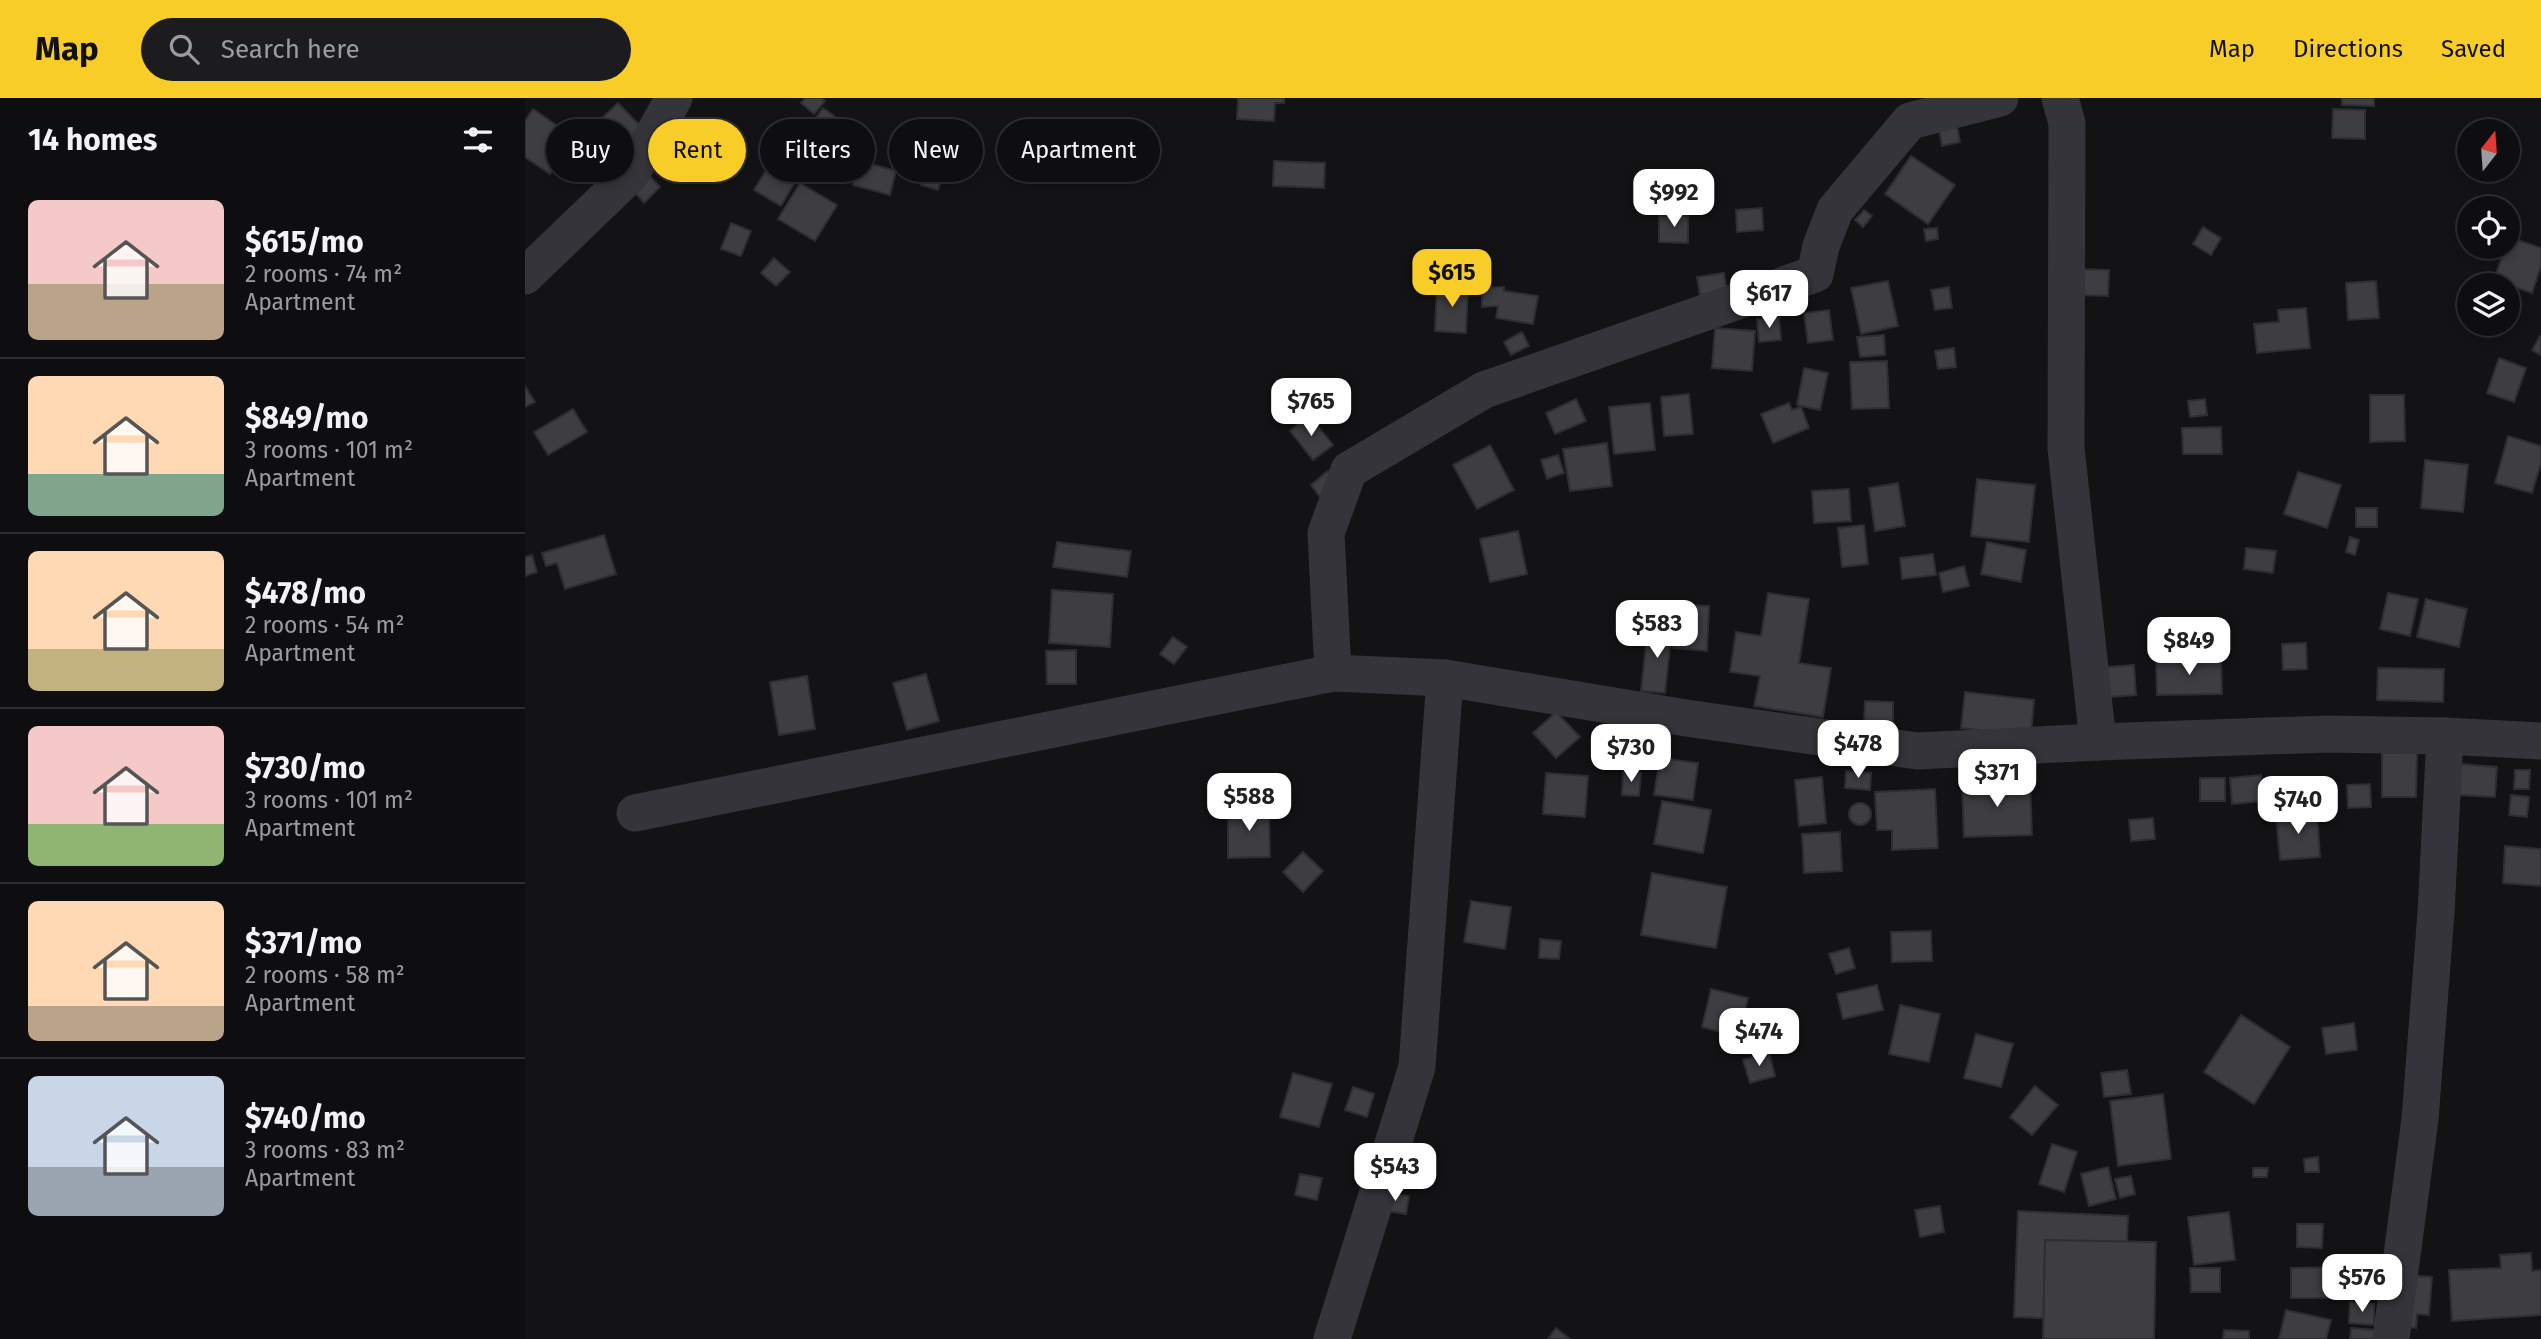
<!DOCTYPE html>
<html lang="en">
<head>
<meta charset="utf-8">
<style>
  body { margin:0; font-family:"Fira Sans",sans-serif; background:#1c1c1e; color:#f1f3f6; height:100vh; display:flex; flex-direction:column; font-size:26px; white-space:nowrap }
  * { box-sizing:border-box; margin:0 }
  p { font-size:23px; color:#9b9c9f }
  .icon { flex:none; width:38px; height:38px; fill:none; stroke:currentColor; stroke-width:2; stroke-linecap:round; stroke-linejoin:round }
  .map { position:relative; flex:1; overflow:hidden }
  .drawer { display:flex; flex-direction:column; background:#0e0e10; width:525px }
  .drawer>* { flex:none }
  .guide { position:absolute; left:21px; top:21px; width:665px; height:63px; display:flex; gap:14px }
  .needle { width:46px; rotate:17deg }
  .controls { position:absolute; left:1932px; top:21px; display:grid; gap:14px }
  .controls a { display:grid; place-items:center; width:63px; height:63px; border-radius:50%; background:#0e0e10; box-shadow:0 4px 10px #0003,0 0 0 2px #2e2e30; font-size:35px }
  .price { position:absolute; translate:-50% -60px; padding:0 16px; border-radius:14px; background:#fff; color:#222; font-size:23px; line-height:46px; filter:drop-shadow(0 2px 4px #0008) }
  .price::after { content:''; position:absolute; left:50%; top:42px; width:21px; height:16px; margin-left:-10px; background:inherit; clip-path:polygon(0 0,100% 0,50% 100%) }
  .price.current { background:#f8cd28; color:#111 }
  ul { padding:0; list-style:none }
  li { display:flex; align-items:center; gap:21px; height:175px; padding:0 28px }
  li+li { border-top:2px solid #2e2e30 }
  li span { display:grid; place-items:center; flex:none; width:196px; height:140px; border-radius:10px; color:#555 }
  li>.icon { margin-inline-start:auto }
  span .icon { width:84px; height:84px; fill:#fffc; stroke-width:1 }
  li b { font-size:30px }
  h2 { display:flex; justify-content:space-between; align-items:center; height:84px; padding:0 28px; font-size:30px }
  .pill { padding:0 24px; border-radius:32px; background:#0e0e10; box-shadow:0 4px 10px #0003,0 0 0 2px #2e2e30; font-size:24px; line-height:63px }
  .pill.current { background:#f8cd28; color:#111 }
  header { display:flex; align-items:center; gap:42px; box-sizing:border-box; height:98px; padding:0 35px; background:#f8cd28; color:#111 }
  header strong { font-size:33px }
  nav { display:flex; gap:38px; margin-inline-start:auto; font-size:24px }
  .search { width:490px; height:63px; background:#1c1c1e; display:flex; align-items:center; gap:18px; box-sizing:border-box; padding:0 24px; border-radius:38px; color:#9b9c9f; font-size:26px }
  main { display:flex; flex:1; min-height:0 }
  .map>svg:first-child { display:block }
</style>
</head>
<body>
<header>
<strong>Map</strong>
<div class="search"><svg class="icon" aria-label="search" viewBox="0 0 24 24"><circle cx="10" cy="10" r="6"/><path d="M15 15l6 6"/></svg>Search here</div>
<nav><a>Map</a><a>Directions</a><a>Saved</a></nav>
</header>
<main>
<section class="drawer">
<h2>14 homes<svg class="icon" aria-label="filters" viewBox="0 0 24 24"><path d="M4 7h16M4 17h16"/><circle cx="9" cy="7" r="2"/><circle cx="15" cy="17" r="2"/></svg></h2>
<ul>
<li><span style="background:linear-gradient(#f6c9c9 60%,#b9a48a 0)"><svg class="icon" aria-label="home" viewBox="0 0 24 24"><path d="M3 11l9-7 9 7M6 9v11h12V9"/></svg></span><div><b>$615/mo</b><p>2 rooms · 74 m²</p><p>Apartment</p></div></li>
<li><span style="background:linear-gradient(#ffd9b3 70%,#7fa58c 0)"><svg class="icon" aria-label="home" viewBox="0 0 24 24"><path d="M3 11l9-7 9 7M6 9v11h12V9"/></svg></span><div><b>$849/mo</b><p>3 rooms · 101 m²</p><p>Apartment</p></div></li>
<li><span style="background:linear-gradient(#ffd9b3 70%,#c2b280 0)"><svg class="icon" aria-label="home" viewBox="0 0 24 24"><path d="M3 11l9-7 9 7M6 9v11h12V9"/></svg></span><div><b>$478/mo</b><p>2 rooms · 54 m²</p><p>Apartment</p></div></li>
<li><span style="background:linear-gradient(#f6c9c9 70%,#8fb573 0)"><svg class="icon" aria-label="home" viewBox="0 0 24 24"><path d="M3 11l9-7 9 7M6 9v11h12V9"/></svg></span><div><b>$730/mo</b><p>3 rooms · 101 m²</p><p>Apartment</p></div></li>
<li><span style="background:linear-gradient(#ffd9b3 75%,#b9a48a 0)"><svg class="icon" aria-label="home" viewBox="0 0 24 24"><path d="M3 11l9-7 9 7M6 9v11h12V9"/></svg></span><div><b>$371/mo</b><p>2 rooms · 58 m²</p><p>Apartment</p></div></li>
<li><span style="background:linear-gradient(#c9d6e8 65%,#9aa5b1 0)"><svg class="icon" aria-label="home" viewBox="0 0 24 24"><path d="M3 11l9-7 9 7M6 9v11h12V9"/></svg></span><div><b>$740/mo</b><p>3 rooms · 83 m²</p><p>Apartment</p></div></li>
</ul>
</section>
<div class="map">
<svg width="2016" height="1241" viewBox="0 0 2016 1241">
  <rect width="100%" height="100%" fill="#131315"/>
  <g fill="#3d3d42" stroke="#2e2d31" stroke-width="2">
    <polygon points="280,0 296,0 300,3 289,16 276,5"/>
    <polygon points="713,0 759,0 759,5 750,5 749,23 712,21"/>
    <polygon points="1817,0 1849,0 1849,8 1817,7"/>
    <polygon points="93,5 125,38 88,73 57,39"/>
    <polygon points="298,10 336,37 314,67 276,41"/>
    <polygon points="8,11 50,40 25,76 0,59 0,23"/>
    <polygon points="1808,11 1840,12 1840,41 1807,40"/>
    <polygon points="408,22 432,26 430,43 405,39"/>
    <polygon points="1432,28 1435,44 1417,48 1414,31"/>
    <polygon points="1386,58 1430,87 1403,126 1360,96"/>
    <polygon points="248,61 274,77 256,108 229,92"/>
    <polygon points="335,63 371,73 365,97 328,87"/>
    <polygon points="749,63 800,65 799,90 748,88"/>
    <polygon points="403,64 420,69 413,92 396,87"/>
    <polygon points="124,77 135,89 119,105 108,92"/>
    <polygon points="275,85 312,107 290,143 253,121"/>
    <polygon points="1237,110 1238,132 1212,134 1211,112"/>
    <polygon points="1339,112 1347,118 1338,129 1330,122"/>
    <polygon points="1134,118 1163,118 1163,145 1134,144"/>
    <polygon points="206,125 226,133 216,158 196,151"/>
    <polygon points="1678,129 1696,140 1686,157 1668,146"/>
    <polygon points="1412,130 1413,141 1401,143 1399,131"/>
    <polygon points="1984,139 2016,150 2016,168 2007,195 1969,182 1980,149 1983,149"/>
    <polygon points="249,160 265,174 251,188 236,175"/>
    <polygon points="1551,171 1584,172 1583,198 1551,197"/>
    <polygon points="1199,175 1202,193 1175,197 1172,179"/>
    <polygon points="1363,183 1373,228 1336,236 1326,190"/>
    <polygon points="1851,183 1854,220 1823,222 1821,185"/>
    <polygon points="912,188 943,189 941,235 910,233"/>
    <polygon points="979,189 979,193 1013,198 1008,226 971,220 973,208 957,209 957,190"/>
    <polygon points="1424,189 1427,210 1410,212 1406,192"/>
    <polygon points="1781,210 1785,250 1732,255 1729,226 1754,224 1753,212"/>
    <polygon points="1304,212 1308,242 1283,245 1279,215"/>
    <polygon points="1254,219 1256,242 1234,244 1232,221"/>
    <polygon points="1190,230 1230,233 1227,273 1187,270"/>
    <polygon points="997,234 1004,248 986,257 979,244"/>
    <polygon points="1359,237 1360,257 1335,259 1332,239"/>
    <polygon points="2015,238 2016,238 2016,257 2007,252"/>
    <polygon points="1429,250 1431,269 1413,271 1410,253"/>
    <polygon points="1974,260 2001,270 1989,304 1962,295"/>
    <polygon points="1362,263 1364,310 1327,311 1325,264"/>
    <polygon points="1279,270 1303,275 1295,312 1272,307"/>
    <polygon points="0,288 10,304 0,309"/>
    <polygon points="1164,296 1168,336 1139,338 1136,299"/>
    <polygon points="1845,297 1879,297 1880,343 1845,344"/>
    <polygon points="1051,301 1061,323 1030,336 1021,315"/>
    <polygon points="1680,301 1682,317 1665,319 1663,303"/>
    <polygon points="1125,305 1130,352 1089,356 1084,309"/>
    <polygon points="1264,305 1267,312 1276,309 1284,330 1248,345 1236,316"/>
    <polygon points="48,311 62,334 23,357 9,334"/>
    <polygon points="784,317 808,347 788,362 765,333"/>
    <polygon points="1696,329 1697,356 1658,356 1657,330"/>
    <polygon points="1983,338 2016,348 2016,365 2007,395 1970,385"/>
    <polygon points="1082,345 1087,388 1045,393 1038,351"/>
    <polygon points="965,347 989,392 952,411 928,367"/>
    <polygon points="1033,357 1039,375 1022,381 1016,362"/>
    <polygon points="1900,362 1943,367 1938,414 1896,410"/>
    <polygon points="803,373 816,389 798,403 786,387"/>
    <polygon points="1773,374 1816,387 1802,430 1759,416"/>
    <polygon points="1452,381 1510,387 1504,444 1446,438"/>
    <polygon points="1373,385 1380,428 1350,433 1344,390"/>
    <polygon points="1324,391 1326,423 1289,425 1287,393"/>
    <rect x="1831" y="410" width="21" height="19"/>
    <polygon points="1339,427 1343,466 1317,469 1313,430"/>
    <polygon points="993,433 1002,476 965,484 955,441"/>
    <polygon points="79,437 91,476 40,491 32,465 21,468 17,455"/>
    <polygon points="1825,439 1834,442 1830,457 1821,454"/>
    <polygon points="532,444 606,453 602,479 528,469"/>
    <polygon points="1462,444 1501,452 1496,484 1456,476"/>
    <polygon points="1721,450 1751,453 1748,475 1719,471"/>
    <polygon points="1408,456 1411,477 1377,481 1375,460"/>
    <polygon points="7,457 12,474 0,478 0,459"/>
    <polygon points="1439,468 1444,488 1418,494 1414,475"/>
    <polygon points="527,492 588,496 585,549 524,545"/>
    <polygon points="1243,495 1284,501 1274,565 1306,570 1298,619 1229,608 1235,578 1205,574 1211,534 1236,538"/>
    <polygon points="1863,495 1893,501 1885,538 1855,531"/>
    <polygon points="1901,501 1942,511 1934,549 1892,539"/>
    <polygon points="1151,506 1184,508 1182,553 1148,550"/>
    <polygon points="1123,528 1147,530 1140,595 1116,593"/>
    <polygon points="648,539 662,549 649,566 635,556"/>
    <polygon points="1781,545 1782,571 1758,572 1757,546"/>
    <polygon points="551,552 551,586 522,586 521,553"/>
    <polygon points="1696,561 1697,596 1632,597 1631,563"/>
    <polygon points="1609,567 1611,597 1584,599 1581,569"/>
    <polygon points="1853,570 1919,571 1918,604 1852,602"/>
    <polygon points="401,576 414,623 382,632 368,585"/>
    <polygon points="282,578 290,631 254,637 245,584"/>
    <polygon points="1440,594 1509,602 1506,638 1436,630"/>
    <polygon points="1340,603 1368,604 1368,628 1339,626"/>
    <polygon points="1031,614 1055,639 1031,660 1008,635"/>
    <polygon points="1857,655 1892,655 1891,699 1857,699"/>
    <polygon points="1135,660 1173,665 1168,702 1129,697"/>
    <polygon points="1935,666 1972,669 1970,699 1933,697"/>
    <polygon points="1990,672 2005,672 2004,691 1989,691"/>
    <polygon points="1321,673 1346,675 1345,692 1320,690"/>
    <polygon points="1098,674 1116,675 1114,698 1097,697"/>
    <polygon points="1021,675 1063,678 1060,719 1018,716"/>
    <polygon points="1736,677 1739,703 1707,706 1705,680"/>
    <polygon points="1297,679 1301,725 1274,728 1270,682"/>
    <rect x="1675" y="680" width="25" height="23"/>
    <polygon points="1500,683 1505,683 1507,737 1439,739 1437,685"/>
    <polygon points="1845,686 1846,709 1823,710 1822,687"/>
    <polygon points="1410,691 1413,750 1367,752 1367,732 1352,732 1350,694"/>
    <polygon points="1986,697 2004,699 2002,719 1984,717"/>
    <polygon points="1137,703 1186,712 1178,755 1129,746"/>
    <circle cx="1335" cy="716" r="11"/>
    <polygon points="744,710 745,759 703,760 703,711"/>
    <polygon points="1792,714 1795,759 1755,762 1751,716"/>
    <polygon points="1628,720 1630,741 1606,743 1604,722"/>
    <polygon points="1315,734 1317,773 1279,775 1277,736"/>
    <polygon points="1980,748 2016,751 2016,788 1978,785"/>
    <polygon points="778,754 798,773 778,794 758,774"/>
    <polygon points="1127,775 1202,789 1191,850 1116,837"/>
    <polygon points="946,803 986,809 980,851 939,844"/>
    <polygon points="1406,833 1407,863 1367,864 1366,834"/>
    <polygon points="1015,841 1036,843 1034,861 1014,860"/>
    <polygon points="1324,850 1330,870 1311,876 1304,856"/>
    <polygon points="1352,887 1358,912 1318,921 1312,896"/>
    <polygon points="1186,891 1223,900 1214,939 1177,929"/>
    <polygon points="1375,907 1415,916 1404,964 1364,956"/>
    <polygon points="1716,917 1765,949 1729,1006 1679,974"/>
    <polygon points="1829,925 1832,952 1801,956 1797,930"/>
    <polygon points="1451,936 1488,946 1476,989 1439,980"/>
    <polygon points="1244,954 1250,978 1225,985 1218,962"/>
    <polygon points="1602,972 1606,996 1579,999 1576,975"/>
    <polygon points="768,975 807,986 794,1029 755,1019"/>
    <polygon points="1510,988 1533,1007 1507,1037 1485,1019"/>
    <polygon points="828,989 849,996 842,1019 820,1012"/>
    <polygon points="1638,996 1646,1061 1593,1068 1585,1003"/>
    <polygon points="1527,1046 1552,1054 1539,1094 1514,1086"/>
    <polygon points="1793,1059 1794,1074 1780,1074 1779,1061"/>
    <polygon points="1583,1069 1591,1101 1564,1108 1556,1076"/>
    <polygon points="1728,1070 1743,1070 1742,1079 1728,1079"/>
    <polygon points="775,1076 797,1080 792,1102 770,1097"/>
    <polygon points="1606,1078 1610,1096 1595,1100 1590,1081"/>
    <polygon points="859,1094 884,1098 881,1116 857,1112"/>
    <polygon points="1415,1108 1419,1134 1395,1139 1390,1112"/>
    <polygon points="1493,1113 1603,1118 1599,1223 1489,1219"/>
    <polygon points="1704,1114 1710,1162 1669,1167 1663,1119"/>
    <polygon points="1772,1126 1798,1126 1797,1150 1772,1149"/>
    <polygon points="1520,1142 1631,1144 1629,1241 1518,1241"/>
    <polygon points="2006,1155 2007,1173 2016,1172 2016,1217 1927,1223 1924,1172 1976,1170 1975,1157"/>
    <polygon points="1810,1169 1811,1200 1766,1200 1766,1170"/>
    <polygon points="1665,1170 1695,1170 1695,1194 1666,1194"/>
    <polygon points="1879,1177 1907,1179 1904,1217 1892,1216 1891,1230 1874,1228"/>
    <polygon points="1825,1204 1849,1206 1849,1227 1824,1225"/>
    <polygon points="1761,1212 1806,1222 1801,1241 1754,1241"/>
    <polygon points="1031,1230 1045,1241 1023,1241"/>
    <polygon points="1826,1230 1851,1232 1851,1241 1825,1241"/>
    <polygon points="1699,1232 1724,1233 1724,1241 1698,1241"/>
  </g>
  <g fill="none" stroke-linecap="round" stroke-linejoin="round">
    <g stroke="#34343a" stroke-width="37">
      <polyline points="1535,0 1542,25 1541,350 1573,644"/>
      <polyline points="0,178 106,76 149,0"/>
      <polyline points="808,575 801,435 824,372 959,292 1290,176 1296,148 1310,112 1385,23 1475,0"/>
      <polyline points="110,715 808,575 920,580"/>
      <polyline points="807,1241 892,969 920,580 1161,620 1392,653 1573,644 1802,636 1920,638 2016,643"/>
      <polyline points="1866,1241 1895,1021 1911,815 1920,638"/>
    </g>
  </g>
</svg>
<div class="controls">
<a><svg class="needle" viewBox="-14 -14 28 28"><path d="M0-13l5 13h-10z" fill="#e53935"/><path d="M0 13l5-13h-10z" fill="#9b9c9f"/></svg></a>
<a><svg class="icon" aria-label="locate" viewBox="0 0 24 24"><circle cx="12" cy="12" r="6"/><path d="M12 2v4M12 18v4M2 12h4M18 12h4"/></svg></a>
<a><svg class="icon" aria-label="layers" viewBox="0 0 24 24"><path d="M12 4l9 5-9 5-9-5zM3 14l9 5 9-5"/></svg></a>
</div>
<b class="price" style="left:1149px;top:131px">$992</b>
<b class="price current" style="left:927px;top:211px">$615</b>
<b class="price" style="left:1244px;top:232px">$617</b>
<b class="price" style="left:786px;top:340px">$765</b>
<b class="price" style="left:1132px;top:562px">$583</b>
<b class="price" style="left:1664px;top:579px">$849</b>
<b class="price" style="left:1333px;top:682px">$478</b>
<b class="price" style="left:1106px;top:686px">$730</b>
<b class="price" style="left:1472px;top:711px">$371</b>
<b class="price" style="left:724px;top:735px">$588</b>
<b class="price" style="left:1773px;top:738px">$740</b>
<b class="price" style="left:1234px;top:970px">$474</b>
<b class="price" style="left:870px;top:1105px">$543</b>
<b class="price" style="left:1837px;top:1216px">$576</b>
<div class="guide">
<a class="pill">Buy</a>
<a class="pill current">Rent</a>
<a class="pill">Filters</a>
<a class="pill">New</a>
<a class="pill">Apartment</a>
</div>
</div>
</main>
</body>
</html>
